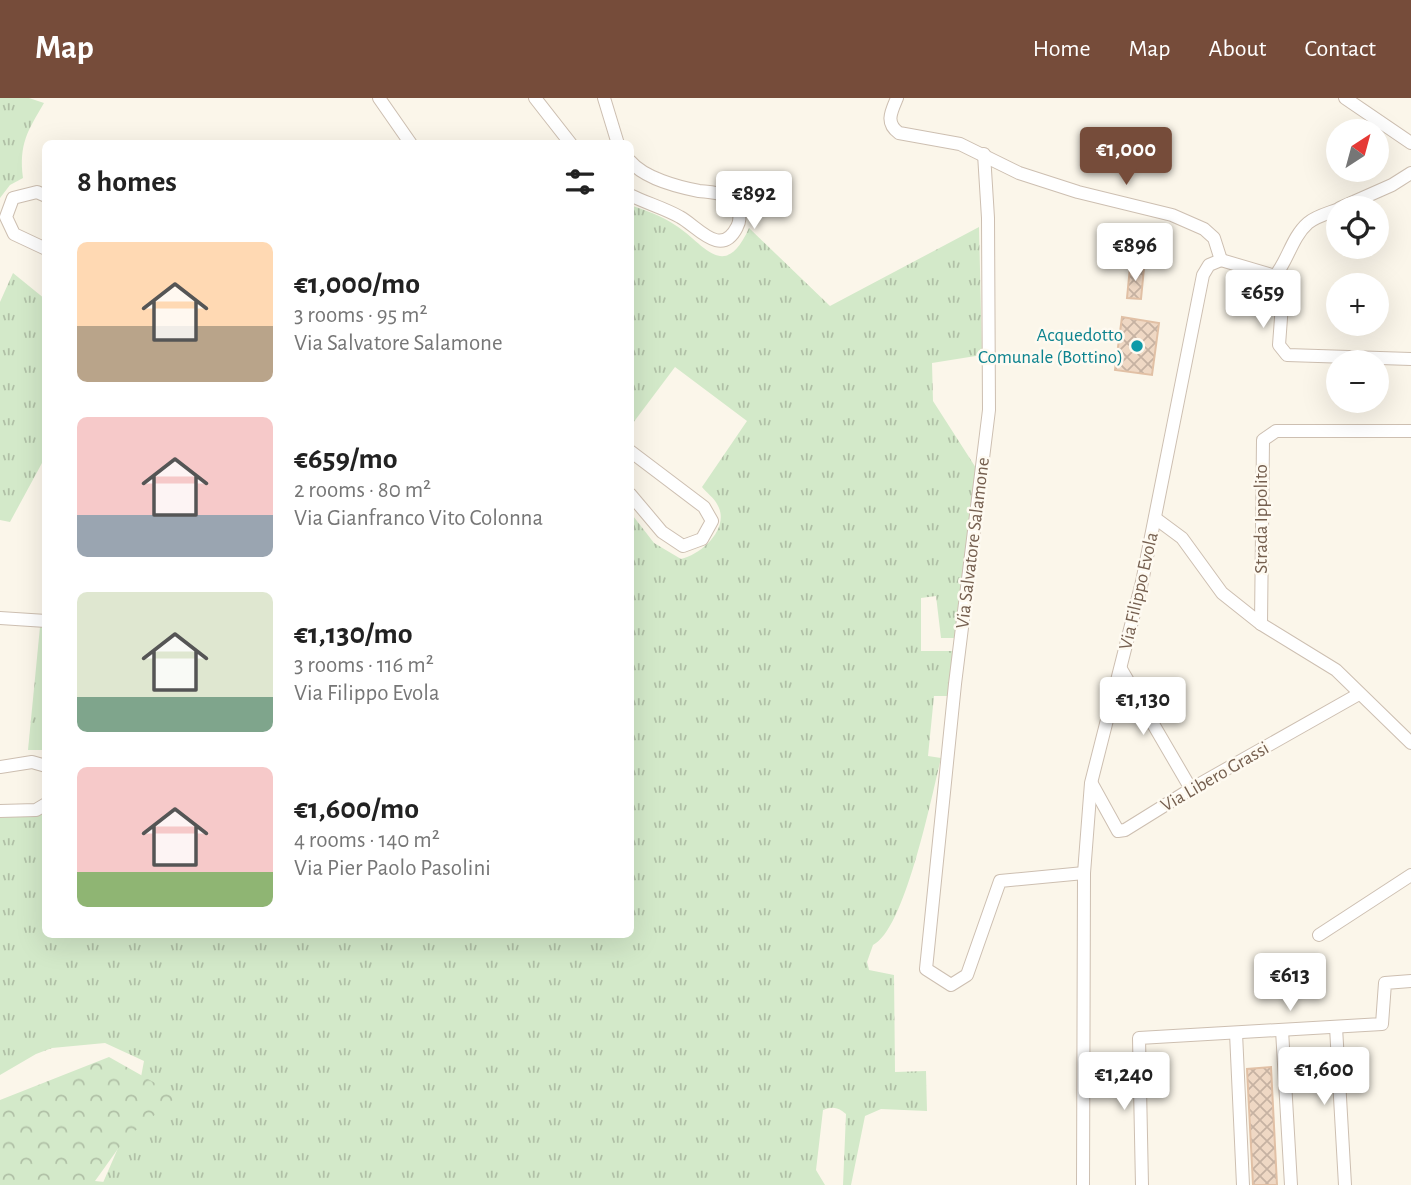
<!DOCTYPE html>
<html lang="en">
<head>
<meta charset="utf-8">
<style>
  body { margin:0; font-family:"Alegreya Sans",sans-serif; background:#f6f6f6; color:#222; height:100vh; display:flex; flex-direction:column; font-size:26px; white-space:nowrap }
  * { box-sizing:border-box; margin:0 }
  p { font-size:23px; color:#767676 }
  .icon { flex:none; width:38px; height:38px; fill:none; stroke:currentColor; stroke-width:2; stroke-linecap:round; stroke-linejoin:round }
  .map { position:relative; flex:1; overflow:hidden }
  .drawer { position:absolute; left:42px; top:42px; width:592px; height:798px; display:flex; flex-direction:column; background:#fff; border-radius:10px; box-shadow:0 7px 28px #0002 }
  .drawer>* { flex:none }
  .needle { width:46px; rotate:36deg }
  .tools { position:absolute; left:1326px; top:21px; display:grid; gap:14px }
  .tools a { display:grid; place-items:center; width:63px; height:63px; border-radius:50%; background:#fff; box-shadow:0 7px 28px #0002; font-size:35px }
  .price { position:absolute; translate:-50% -60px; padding:0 16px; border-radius:7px; background:#fff; color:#222; font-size:23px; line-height:46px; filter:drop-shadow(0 2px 4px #0008) }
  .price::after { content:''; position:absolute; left:50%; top:42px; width:21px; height:16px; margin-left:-10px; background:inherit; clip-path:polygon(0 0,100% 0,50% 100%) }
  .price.on { background:#764c3a; color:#fff }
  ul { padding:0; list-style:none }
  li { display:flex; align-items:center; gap:21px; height:175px; padding:0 35px }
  li span { display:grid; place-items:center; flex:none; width:196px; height:140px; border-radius:10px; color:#555 }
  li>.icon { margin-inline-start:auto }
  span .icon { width:84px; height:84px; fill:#fffc; stroke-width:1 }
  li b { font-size:30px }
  h2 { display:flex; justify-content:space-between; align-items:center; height:84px; padding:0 35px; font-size:30px }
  header { display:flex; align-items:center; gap:42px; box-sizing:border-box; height:98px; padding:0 35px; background:#764c3a; color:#fff }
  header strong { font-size:33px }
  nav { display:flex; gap:38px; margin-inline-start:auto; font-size:24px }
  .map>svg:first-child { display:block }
</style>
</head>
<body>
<header>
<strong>Map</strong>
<nav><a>Home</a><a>Map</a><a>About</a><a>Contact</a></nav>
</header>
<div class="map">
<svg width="1411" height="1087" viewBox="0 0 1411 1087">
  <defs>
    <pattern id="grass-tufts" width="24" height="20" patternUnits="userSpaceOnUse" patternTransform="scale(1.75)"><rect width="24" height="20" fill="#d3e9c9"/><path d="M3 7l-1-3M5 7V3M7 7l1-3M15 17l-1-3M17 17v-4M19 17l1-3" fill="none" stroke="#b0c0a6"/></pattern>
    <pattern id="forest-crowns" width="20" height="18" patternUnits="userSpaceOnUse" patternTransform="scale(1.75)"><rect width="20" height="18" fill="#d3e9c9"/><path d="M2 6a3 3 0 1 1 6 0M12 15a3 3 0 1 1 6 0" fill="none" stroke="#b0c0a6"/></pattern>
    <pattern id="building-cross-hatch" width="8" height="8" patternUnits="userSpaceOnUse" patternTransform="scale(1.75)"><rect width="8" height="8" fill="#efd8c4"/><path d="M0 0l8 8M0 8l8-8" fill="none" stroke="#c6b2a2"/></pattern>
  </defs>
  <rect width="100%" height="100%" fill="#fbf6ea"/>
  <g fill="url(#grass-tufts)">
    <path d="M0,0H29L44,5C27,34 19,46 23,80L10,87L0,100Z"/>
    <path d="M630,107C645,112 662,118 675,127C703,144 724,186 749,130L830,208L979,129L982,257L932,265L933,303L976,370L957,540H941L936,498L921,500V553H955L949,598H934L928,658L941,660C932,697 905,832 873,847L867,864L869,872L894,877L895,974L926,973L927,1013L881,1011L865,1018L851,1087H843L846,1016C838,1009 833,1008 823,1012L816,1072L825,1087H102L135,1011L144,963L105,945L52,950L36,956L0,977V719L45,716L46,836H630V414L654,445L681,461C703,456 731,429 717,406C714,400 706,394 702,389L747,323L675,269L630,329Z"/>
    <polygon points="13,175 45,201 46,366 42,365 10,424 0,422 0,204"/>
    <polygon points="45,528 45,652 28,652 40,529"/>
  </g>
  <polygon fill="url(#forest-crowns)" points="109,959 178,998 125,1041 95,1083 133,1087 0,1087 0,1002"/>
  <g fill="url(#building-cross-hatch)" stroke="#e1c0a5" stroke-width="2">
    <circle cx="754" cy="104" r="9"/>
    <polygon points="1130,169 1144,170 1141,201 1127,200"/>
    <polygon points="1122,219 1159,225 1152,277 1115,272"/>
    <polygon points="1271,969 1277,1087 1253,1087 1247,971"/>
  </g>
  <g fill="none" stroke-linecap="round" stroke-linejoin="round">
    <g stroke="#cdbfb1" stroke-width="14">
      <g id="street">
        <polyline points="379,0 411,46"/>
        <polyline points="535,0 571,46"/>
        <polyline points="604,0 618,46"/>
        <path d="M897,0C891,14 885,25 899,35L960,46L1019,75L1078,94L1172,117L1204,131L1214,140L1221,162"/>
        <polyline points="1345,0 1411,45"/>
        <polyline points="984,56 988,120 989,312 955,586 926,871 951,887 967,877 1000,783 1084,775"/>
        <path d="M630,63C644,80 678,89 699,93C707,94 717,94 725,98C737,103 743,118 737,129C721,161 697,128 680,119C664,110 646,105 630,97"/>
        <polyline points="46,98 37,94 13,100 6,119 14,136 46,151"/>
        <polyline points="1340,110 1392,87 1411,75"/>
        <path d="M1221,162L1275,178C1288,162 1292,139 1308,125C1316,118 1329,115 1339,111"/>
        <polyline points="1275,178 1283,193 1279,247 1287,257 1411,261"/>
        <polyline points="630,353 704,409 712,423 702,441 683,448 662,434 630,396"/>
        <polyline points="1155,420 1182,440 1222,495 1261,526 1336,572 1411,645"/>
        <polyline points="0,520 46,523"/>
        <polyline points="1261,526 1263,342 1276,333 1411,333"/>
        <polyline points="1121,571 1191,691"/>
        <polyline points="0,669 32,664 46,668"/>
        <polyline points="1092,686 1118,733 1125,732 1191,691 1359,596"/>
        <polyline points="0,713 36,712 46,706"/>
        <polyline points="1319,837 1411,777"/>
        <polyline points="1336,929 1345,1087"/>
        <polyline points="1282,932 1291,1087"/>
        <polyline points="1236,935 1243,1087"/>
        <polyline points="1083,1087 1084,775 1091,685 1142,484 1203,177 1209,167 1221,162"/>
        <polyline points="1142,1087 1139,940 1382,926 1385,885 1411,883"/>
      </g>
    </g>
    <use href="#street" stroke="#fff" stroke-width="12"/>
  </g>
  <circle fill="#0f9aa8" stroke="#fefaf1" stroke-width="2.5" cx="1137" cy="248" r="7"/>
  <g text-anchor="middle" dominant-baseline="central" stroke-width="5" stroke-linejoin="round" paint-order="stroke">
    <g font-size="19" fill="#0d838f" stroke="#fefaf1" text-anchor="end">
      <text x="1123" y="237">Acquedotto<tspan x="1123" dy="22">Comunale (Bottino)</tspan></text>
    </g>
    <g font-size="19" fill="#755f4f" stroke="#fefaf1">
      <text transform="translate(1261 421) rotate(-90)">Strada Ippolito</text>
      <text transform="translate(973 445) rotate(-83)">Via Salvatore Salamone</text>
      <text transform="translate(1139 493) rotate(-77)">Via Filippo Evola</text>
      <text transform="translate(1215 679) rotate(-30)">Via Libero Grassi</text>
    </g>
  </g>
</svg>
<div class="tools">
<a><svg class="needle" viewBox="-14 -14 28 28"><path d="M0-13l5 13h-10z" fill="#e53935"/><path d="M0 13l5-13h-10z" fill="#767676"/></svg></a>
<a><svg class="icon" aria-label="locate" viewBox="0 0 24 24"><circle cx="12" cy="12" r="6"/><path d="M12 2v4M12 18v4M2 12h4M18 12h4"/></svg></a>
<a>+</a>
<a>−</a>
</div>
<b class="price on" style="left:1126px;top:89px">€1,000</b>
<b class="price" style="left:754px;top:133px">€892</b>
<b class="price" style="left:1135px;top:185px">€896</b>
<b class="price" style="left:1263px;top:232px">€659</b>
<b class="price" style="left:1143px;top:639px">€1,130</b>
<b class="price" style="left:1290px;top:915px">€613</b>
<b class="price" style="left:1324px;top:1009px">€1,600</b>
<b class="price" style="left:1124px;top:1014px">€1,240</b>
<section class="drawer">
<h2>8 homes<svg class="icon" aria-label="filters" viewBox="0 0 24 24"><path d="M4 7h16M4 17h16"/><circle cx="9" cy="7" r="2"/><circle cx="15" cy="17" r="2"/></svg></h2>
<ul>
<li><span style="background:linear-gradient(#ffd9b3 60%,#b9a48a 0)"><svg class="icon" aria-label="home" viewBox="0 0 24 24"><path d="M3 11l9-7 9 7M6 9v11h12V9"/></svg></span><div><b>€1,000/mo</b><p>3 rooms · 95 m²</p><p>Via Salvatore Salamone</p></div></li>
<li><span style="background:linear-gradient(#f6c9c9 70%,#9aa5b1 0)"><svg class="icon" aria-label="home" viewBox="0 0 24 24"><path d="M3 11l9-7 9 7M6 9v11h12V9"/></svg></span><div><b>€659/mo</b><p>2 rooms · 80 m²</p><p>Via Gianfranco Vito Colonna</p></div></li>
<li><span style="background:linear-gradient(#dfe7d0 75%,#7fa58c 0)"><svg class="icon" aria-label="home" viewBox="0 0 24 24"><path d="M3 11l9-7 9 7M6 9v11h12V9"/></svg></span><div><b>€1,130/mo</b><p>3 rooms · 116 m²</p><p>Via Filippo Evola</p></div></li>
<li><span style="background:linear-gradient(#f6c9c9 75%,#8fb573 0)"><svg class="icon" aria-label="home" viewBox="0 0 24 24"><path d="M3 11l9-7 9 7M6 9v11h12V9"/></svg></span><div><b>€1,600/mo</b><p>4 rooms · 140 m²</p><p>Via Pier Paolo Pasolini</p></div></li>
</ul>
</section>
</div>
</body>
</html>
